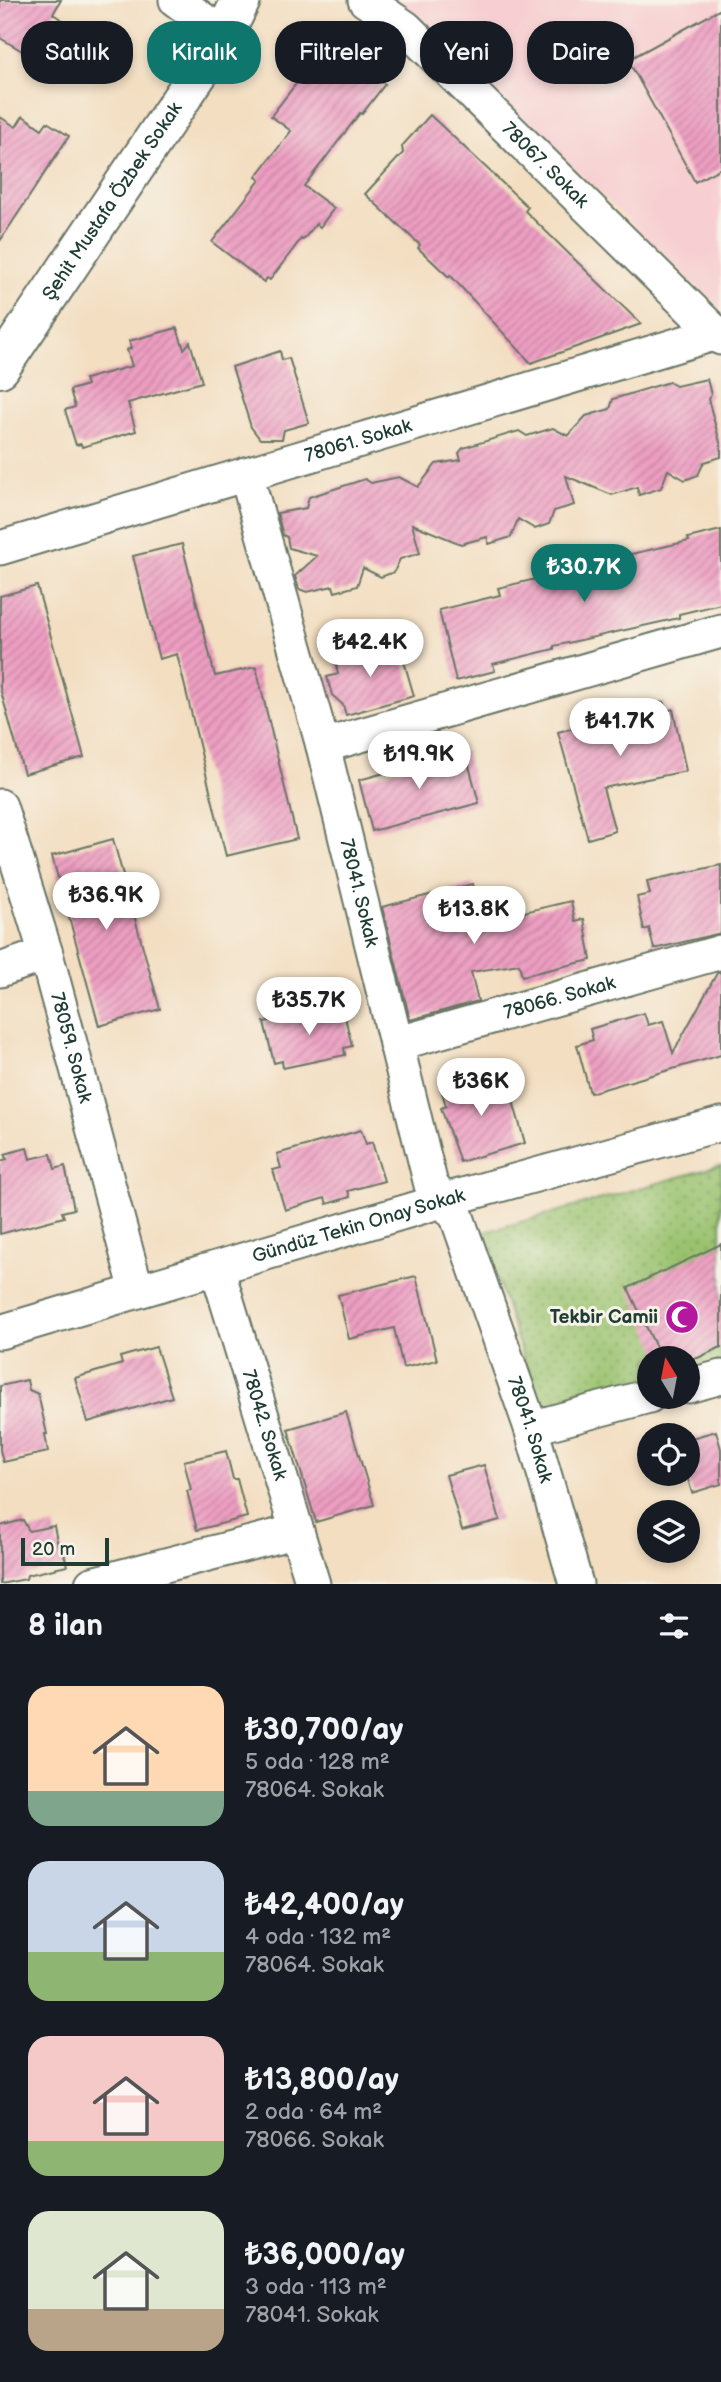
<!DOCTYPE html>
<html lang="tr">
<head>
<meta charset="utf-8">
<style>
  body { margin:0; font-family:"Balsamiq Sans",sans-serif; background:#20242c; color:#f1f3f6; height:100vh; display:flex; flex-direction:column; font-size:26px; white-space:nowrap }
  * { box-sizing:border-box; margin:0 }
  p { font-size:23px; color:#9ea1a6 }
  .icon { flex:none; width:38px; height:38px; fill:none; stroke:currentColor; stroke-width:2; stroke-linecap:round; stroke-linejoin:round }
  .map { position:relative; height:1584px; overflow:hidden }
  .drawer { display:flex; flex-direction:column; background:#171b24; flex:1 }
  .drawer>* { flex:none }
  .banner { position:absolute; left:21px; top:21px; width:679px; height:63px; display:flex; gap:14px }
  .needle { width:46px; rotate:350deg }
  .controls { position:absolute; left:637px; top:1346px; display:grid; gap:14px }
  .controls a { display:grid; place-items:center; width:63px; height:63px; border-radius:50%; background:#171b24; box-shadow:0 4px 10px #0003; font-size:35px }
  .scale { position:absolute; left:21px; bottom:18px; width:88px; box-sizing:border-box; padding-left:7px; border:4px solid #1f3d34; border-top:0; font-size:19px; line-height:24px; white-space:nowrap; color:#1f3d34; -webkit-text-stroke:5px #f7f3e8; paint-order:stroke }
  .price { position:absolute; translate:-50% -60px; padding:0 16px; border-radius:24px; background:#fff; color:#222; font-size:23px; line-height:46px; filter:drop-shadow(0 2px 4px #0008) }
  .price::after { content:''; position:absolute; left:50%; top:42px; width:21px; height:16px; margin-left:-10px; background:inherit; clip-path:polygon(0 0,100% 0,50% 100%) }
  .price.current { background:#0f766e; color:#fff }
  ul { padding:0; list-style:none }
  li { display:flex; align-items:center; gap:21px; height:175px; padding:0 28px }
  li span { display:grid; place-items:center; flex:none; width:196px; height:140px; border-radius:21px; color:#555 }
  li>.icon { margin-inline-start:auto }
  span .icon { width:84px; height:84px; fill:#fffc; stroke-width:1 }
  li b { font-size:30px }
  h2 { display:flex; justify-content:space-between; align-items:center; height:84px; padding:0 28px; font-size:30px }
  .tag { padding:0 24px; border-radius:28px; background:#171b24; box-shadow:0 4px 10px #0003; font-size:24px; line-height:63px }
  .tag.current { background:#0f766e; color:#fff }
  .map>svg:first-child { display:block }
</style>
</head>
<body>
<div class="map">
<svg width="721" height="1584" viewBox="0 0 721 1584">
  <defs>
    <pattern id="grass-dots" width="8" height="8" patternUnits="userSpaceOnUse" patternTransform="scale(1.75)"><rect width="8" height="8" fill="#9ac26e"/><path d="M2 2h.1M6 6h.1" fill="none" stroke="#7d9f5b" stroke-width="1.8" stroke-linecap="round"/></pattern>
    <pattern id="building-hatch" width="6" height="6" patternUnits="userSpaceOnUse" patternTransform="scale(1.75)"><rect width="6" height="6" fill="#ee9ec2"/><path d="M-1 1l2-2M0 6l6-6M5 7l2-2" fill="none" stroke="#c0829e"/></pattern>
  </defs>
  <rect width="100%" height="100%" fill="#f7f3e8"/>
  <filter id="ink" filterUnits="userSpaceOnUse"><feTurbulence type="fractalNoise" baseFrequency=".0143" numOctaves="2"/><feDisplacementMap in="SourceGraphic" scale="14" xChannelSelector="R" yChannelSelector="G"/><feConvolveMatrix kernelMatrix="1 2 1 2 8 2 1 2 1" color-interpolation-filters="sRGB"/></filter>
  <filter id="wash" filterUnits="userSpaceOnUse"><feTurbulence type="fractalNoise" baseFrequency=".00686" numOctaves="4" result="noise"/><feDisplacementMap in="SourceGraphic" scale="28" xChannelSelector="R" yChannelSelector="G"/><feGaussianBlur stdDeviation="1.57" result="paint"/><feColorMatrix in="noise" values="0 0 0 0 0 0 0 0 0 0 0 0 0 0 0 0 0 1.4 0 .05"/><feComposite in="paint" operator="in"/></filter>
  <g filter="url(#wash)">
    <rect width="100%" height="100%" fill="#f3dec1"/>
    <polygon fill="#f7cfd2" points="399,0 721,0 721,309"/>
    <polygon fill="url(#grass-dots)" stroke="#5c8051" stroke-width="2" points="721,1165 721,1371 688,1381 688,1358 649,1358 649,1392 545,1424 482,1233"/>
    <g id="blocks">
      <g fill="url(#building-hatch)">
        <polygon points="0,0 61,0 53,14 72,26 48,66 0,38"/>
        <polygon points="721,9 721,168 695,182 628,60"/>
        <polygon points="329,33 384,75 380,81 385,84 362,114 360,113 304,186 334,208 320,227 316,224 303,240 301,239 270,280 267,278 264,282 212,242 260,180 256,177 291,131 271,116 319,54 315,51"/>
        <polygon points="430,115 528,207 525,211 641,324 531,363 450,275 449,277 418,248 420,245 365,194 403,153 402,146"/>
        <polygon points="23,116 42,129 47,122 69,136 0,241 0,117 16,127"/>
        <polygon points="177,328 184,349 190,342 202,382 128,403 136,431 82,447 81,444 76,445 65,410 75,407 70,390 87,385 85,379 132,366 127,350 131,348 129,341"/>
        <polygon points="280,351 282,360 289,358 309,423 284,430 282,439 260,439 251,427 232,367"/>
        <polygon points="707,379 711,395 708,399 721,446 721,457 704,462 698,475 685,480 668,470 661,488 639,495 637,487 612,495 566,476 574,505 554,511 549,524 535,529 518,519 511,537 489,544 487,537 461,544 412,524 420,553 400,559 394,572 381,577 363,568 357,586 335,592 333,586 307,592 299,589 295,576 317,556 289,548 287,537 283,535 277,513 306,508 309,497 365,479 371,483 399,477 418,487 436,464 461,460 459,453 463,448 519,431 527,436 553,428 568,436 586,416 610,409 613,399 669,382 676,386"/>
        <polygon points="721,530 721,604 679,614 679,618 554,646 554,649 493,664 495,671 456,681 439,610 500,595 498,588 561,573 560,570 689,541 688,538"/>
        <polygon points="182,544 215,676 256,667 297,839 226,856 177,654 159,659 133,556"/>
        <polygon points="37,586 84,757 24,774 0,688 0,596"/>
        <polygon points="383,643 386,652 395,649 397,659 403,658 414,696 346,715 343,705 332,695 327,677 338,674 336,665 347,662 345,652"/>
        <polygon points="664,702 666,711 673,709 686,771 603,788 615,831 588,839 558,732 618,716 617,711"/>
        <polygon points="465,751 479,803 372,831 359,780"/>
        <polygon points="113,839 160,1009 99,1026 52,856"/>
        <polygon points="721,865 721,933 654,949 649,928 644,930 637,897 650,894 647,881"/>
        <polygon points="473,884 482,922 571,901 575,921 584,919 591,960 522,976 519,964 471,972 478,1001 410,1020 382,907"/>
        <polygon points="721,972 721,1055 590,1093 577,1045 593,1040 590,1029 644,1013 648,1025 663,1021 673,1053 717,973"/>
        <polygon points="342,1005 352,1046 344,1048 345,1055 283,1068 282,1061 274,1063 264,1022"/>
        <polygon points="499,1076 506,1096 511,1094 525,1143 460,1162 441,1108 446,1106 441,1089 478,1078 479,1082"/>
        <polygon points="361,1130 366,1144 372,1142 384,1181 348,1191 350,1197 327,1204 325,1198 285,1210 273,1170 281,1168 277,1154"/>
        <polygon points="27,1148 30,1159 51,1154 55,1169 65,1166 74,1209 62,1212 64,1217 0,1234 0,1161 7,1159 5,1154"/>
        <polygon points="721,1244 721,1347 698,1358 661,1358 628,1288"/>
        <polygon points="416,1276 437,1360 403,1368 394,1328 349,1339 338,1295"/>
        <polygon points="156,1347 172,1397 88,1422 75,1378 122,1364 120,1357"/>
        <polygon points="27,1380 29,1390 38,1394 47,1434 45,1434 48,1452 3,1462 0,1450 0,1386"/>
        <polygon points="346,1412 374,1505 316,1522 288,1429"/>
        <polygon points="716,1431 721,1449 721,1484 692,1493 688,1479 688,1439"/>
        <polygon points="226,1451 233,1479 237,1479 247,1517 197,1530 187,1491 191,1490 184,1461"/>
        <polygon points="484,1465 500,1520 462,1530 446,1475"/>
        <polygon points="23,1520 29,1531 54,1526 58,1546 62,1545 67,1566 27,1575 26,1579 0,1584 0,1526"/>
      </g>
    </g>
  </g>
  <g filter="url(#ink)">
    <use href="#blocks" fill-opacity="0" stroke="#697565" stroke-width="2"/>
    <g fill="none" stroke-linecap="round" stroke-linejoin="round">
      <g stroke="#697565" stroke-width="37">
        <g id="minor">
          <polyline points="176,0 224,35"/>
          <path id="s1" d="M365,0L406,28L721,338"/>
          <path id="s2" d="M246,474L323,746L431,1185L457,1217L531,1428L576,1584"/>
          <path id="s3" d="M0,548L717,333"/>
          <polyline points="323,746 721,631"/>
          <path id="s4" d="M0,806L46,954L137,1291"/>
          <polyline points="0,970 46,954"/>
          <path id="s5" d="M396,1044L721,952"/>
          <path id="s6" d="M217,1268L313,1584"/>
          <path id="s7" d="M0,1332L445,1200L721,1124"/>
          <polyline points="688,1386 721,1377"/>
          <polyline points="531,1428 649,1396"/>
          <polyline points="92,1584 297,1531"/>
        </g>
      </g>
      <g stroke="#697565" stroke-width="42">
        <g id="major">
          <path id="s8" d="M0,368L224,35L241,0"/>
        </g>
      </g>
      <use href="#minor" stroke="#fff" stroke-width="33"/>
      <use href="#major" stroke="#fff" stroke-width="38"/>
    </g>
  </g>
  <defs>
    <g id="mosque-disc" transform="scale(1.75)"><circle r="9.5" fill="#b5179e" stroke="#f7f3e8"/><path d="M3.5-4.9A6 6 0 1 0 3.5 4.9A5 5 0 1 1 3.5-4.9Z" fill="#fff"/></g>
  </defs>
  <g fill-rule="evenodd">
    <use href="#mosque-disc" x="682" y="1317"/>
  </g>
  <g text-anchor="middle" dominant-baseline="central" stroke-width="6" stroke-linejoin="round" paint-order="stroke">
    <g font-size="19" fill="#1f3d34" stroke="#f7f3e8">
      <text stroke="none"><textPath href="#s1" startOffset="245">78067. Sokak</textPath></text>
      <text stroke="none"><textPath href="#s8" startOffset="201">Şehit Mustafa Özbek Sokak</textPath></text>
      <text stroke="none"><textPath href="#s3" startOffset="374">78061. Sokak</textPath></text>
      <text stroke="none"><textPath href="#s2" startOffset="434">78041. Sokak</textPath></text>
      <text stroke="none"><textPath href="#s5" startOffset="170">78066. Sokak</textPath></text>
      <text stroke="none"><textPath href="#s4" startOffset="252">78059. Sokak</textPath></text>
      <text stroke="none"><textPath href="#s7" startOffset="374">Gündüz Tekin Onay Sokak</textPath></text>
      <text stroke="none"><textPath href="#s6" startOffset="164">78042. Sokak</textPath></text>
      <text stroke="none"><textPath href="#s2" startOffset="1001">78041. Sokak</textPath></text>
    </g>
    <g font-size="19" font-weight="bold" fill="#1f3d34" stroke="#f7f3e8" text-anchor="end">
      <text x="658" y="1317">Tekbir Camii</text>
    </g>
  </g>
</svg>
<div class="controls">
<a><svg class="needle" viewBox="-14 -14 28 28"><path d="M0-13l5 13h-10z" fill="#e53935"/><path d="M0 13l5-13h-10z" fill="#9ea1a6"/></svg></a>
<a><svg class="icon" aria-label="locate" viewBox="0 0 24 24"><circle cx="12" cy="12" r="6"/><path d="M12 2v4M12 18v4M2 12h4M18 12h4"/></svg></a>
<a><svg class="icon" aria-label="layers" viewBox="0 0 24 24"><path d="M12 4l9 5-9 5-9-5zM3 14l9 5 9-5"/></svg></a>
</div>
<div class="scale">20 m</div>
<b class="price current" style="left:584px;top:604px">₺30.7K</b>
<b class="price" style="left:370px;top:679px">₺42.4K</b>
<b class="price" style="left:620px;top:758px">₺41.7K</b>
<b class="price" style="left:419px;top:791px">₺19.9K</b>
<b class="price" style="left:106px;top:932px">₺36.9K</b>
<b class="price" style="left:474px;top:946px">₺13.8K</b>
<b class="price" style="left:309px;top:1037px">₺35.7K</b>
<b class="price" style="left:481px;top:1118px">₺36K</b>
<div class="banner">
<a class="tag">Satılık</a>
<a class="tag current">Kiralık</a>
<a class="tag">Filtreler</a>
<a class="tag">Yeni</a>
<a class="tag">Daire</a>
</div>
</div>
<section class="drawer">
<h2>8 ilan<svg class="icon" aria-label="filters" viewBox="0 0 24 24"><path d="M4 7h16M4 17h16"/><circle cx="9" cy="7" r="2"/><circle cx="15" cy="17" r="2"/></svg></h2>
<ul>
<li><span style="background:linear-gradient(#ffd9b3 75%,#7fa58c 0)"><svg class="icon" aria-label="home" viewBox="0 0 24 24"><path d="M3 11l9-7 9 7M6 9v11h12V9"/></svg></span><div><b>₺30,700/ay</b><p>5 oda · 128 m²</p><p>78064. Sokak</p></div></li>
<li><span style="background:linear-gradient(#c9d6e8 65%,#8fb573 0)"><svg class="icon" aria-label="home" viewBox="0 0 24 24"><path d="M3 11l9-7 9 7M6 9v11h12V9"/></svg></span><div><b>₺42,400/ay</b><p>4 oda · 132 m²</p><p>78064. Sokak</p></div></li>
<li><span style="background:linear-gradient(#f6c9c9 75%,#8fb573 0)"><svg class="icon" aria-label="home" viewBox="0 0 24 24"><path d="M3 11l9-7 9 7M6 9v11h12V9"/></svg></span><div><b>₺13,800/ay</b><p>2 oda · 64 m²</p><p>78066. Sokak</p></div></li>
<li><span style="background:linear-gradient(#dfe7d0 70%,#b9a48a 0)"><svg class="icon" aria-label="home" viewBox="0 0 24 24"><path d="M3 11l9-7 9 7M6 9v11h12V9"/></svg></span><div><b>₺36,000/ay</b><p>3 oda · 113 m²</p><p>78041. Sokak</p></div></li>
</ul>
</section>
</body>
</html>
